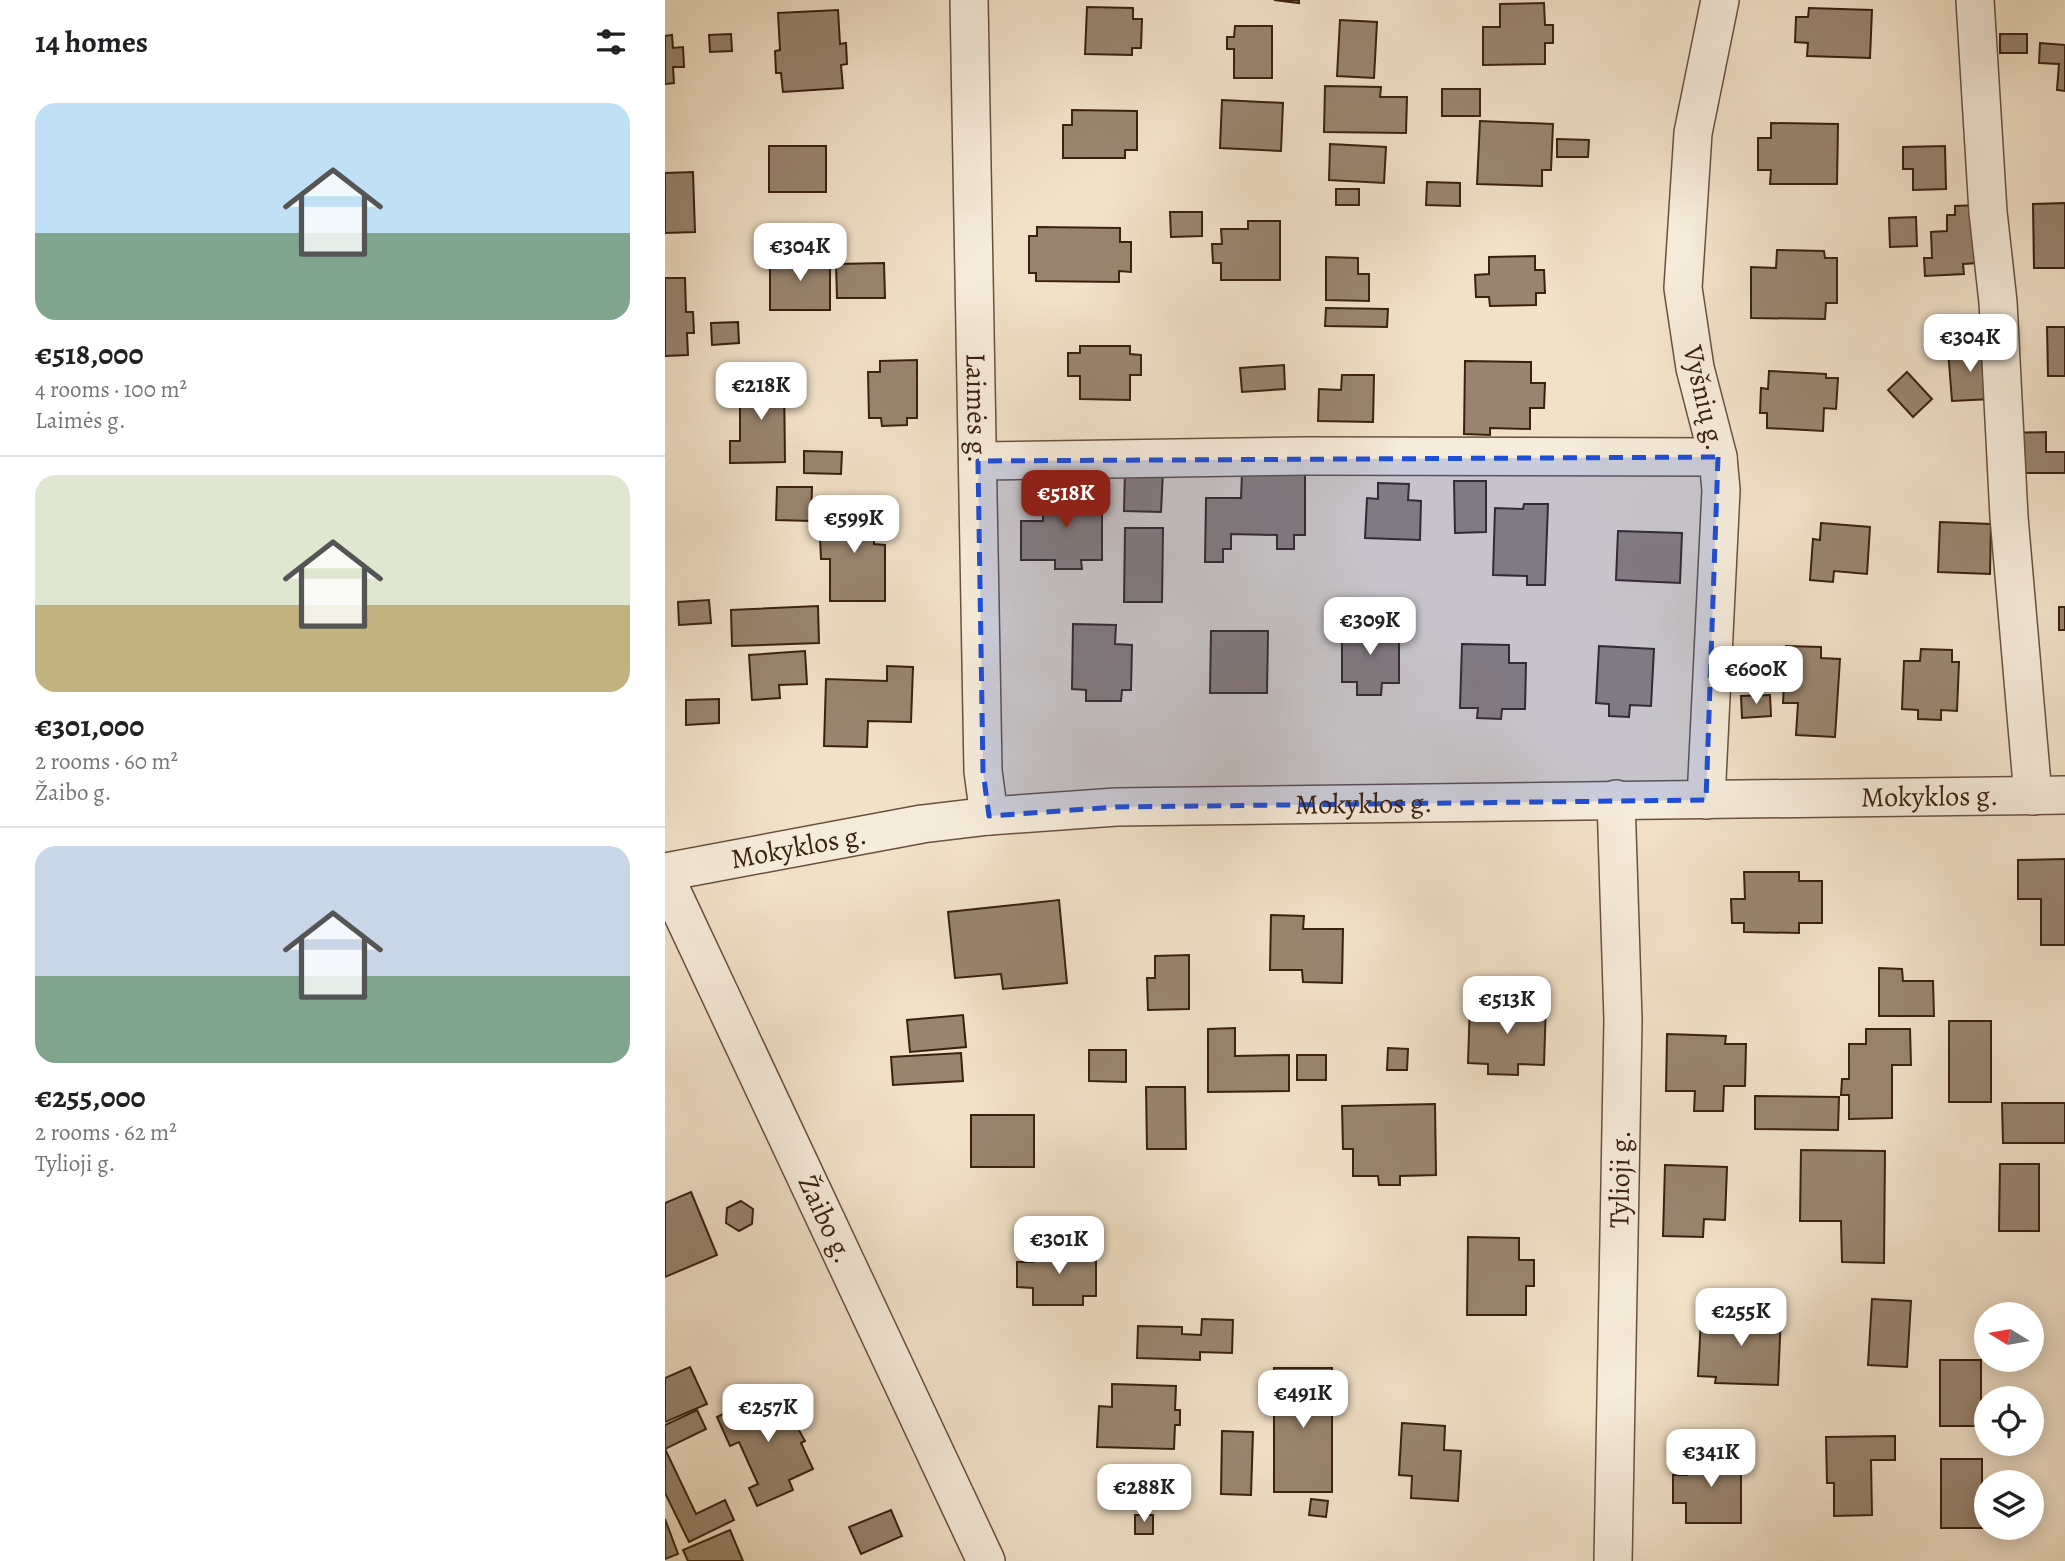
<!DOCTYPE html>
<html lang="en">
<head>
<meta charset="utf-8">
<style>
  body { margin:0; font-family:Alegreya,serif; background:#f2f2f2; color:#202124; height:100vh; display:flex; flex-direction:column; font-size:26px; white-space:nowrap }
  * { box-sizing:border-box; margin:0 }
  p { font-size:23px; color:#757577 }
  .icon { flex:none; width:38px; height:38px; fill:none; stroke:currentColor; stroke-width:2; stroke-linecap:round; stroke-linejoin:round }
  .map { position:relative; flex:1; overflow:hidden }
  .drawer { display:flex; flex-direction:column; background:#fff; width:665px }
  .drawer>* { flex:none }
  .needle { width:46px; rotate:281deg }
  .fabs { position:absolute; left:1309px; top:1302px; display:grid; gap:14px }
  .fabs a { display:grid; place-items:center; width:70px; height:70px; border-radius:50%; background:#fff; box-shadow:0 4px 18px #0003; font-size:35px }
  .price { position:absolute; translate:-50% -60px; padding:0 16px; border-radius:14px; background:#fff; color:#222; font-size:23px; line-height:46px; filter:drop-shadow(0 2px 4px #0008) }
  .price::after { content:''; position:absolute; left:50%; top:42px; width:21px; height:16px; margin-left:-10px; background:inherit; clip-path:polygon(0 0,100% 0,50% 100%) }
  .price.on { background:#8f2418; color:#fff }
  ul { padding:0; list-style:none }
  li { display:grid; align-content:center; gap:14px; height:371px; padding:0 35px }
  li+li { border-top:2px solid #e0e0e0 }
  li span { display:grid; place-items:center; height:217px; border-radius:21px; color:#555 }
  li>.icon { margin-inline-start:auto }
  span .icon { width:126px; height:126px; fill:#fffc; stroke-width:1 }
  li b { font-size:30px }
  h2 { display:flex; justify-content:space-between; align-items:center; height:84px; padding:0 35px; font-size:30px }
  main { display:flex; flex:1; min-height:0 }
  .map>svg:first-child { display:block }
</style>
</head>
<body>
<main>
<section class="drawer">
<h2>14 homes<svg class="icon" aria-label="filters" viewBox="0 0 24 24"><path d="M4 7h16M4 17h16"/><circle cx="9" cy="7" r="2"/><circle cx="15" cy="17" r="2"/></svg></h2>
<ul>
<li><span style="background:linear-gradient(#bfe0f5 60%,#7fa58c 0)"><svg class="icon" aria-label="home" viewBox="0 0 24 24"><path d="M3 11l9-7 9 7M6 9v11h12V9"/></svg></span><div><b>€518,000</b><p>4 rooms · 100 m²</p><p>Laimės g.</p></div></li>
<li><span style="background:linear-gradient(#dfe7d0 60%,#c2b280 0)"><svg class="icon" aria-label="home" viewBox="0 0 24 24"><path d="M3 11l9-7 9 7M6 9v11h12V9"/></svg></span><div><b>€301,000</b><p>2 rooms · 60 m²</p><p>Žaibo g.</p></div></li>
<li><span style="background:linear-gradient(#c9d6e8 60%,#7fa58c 0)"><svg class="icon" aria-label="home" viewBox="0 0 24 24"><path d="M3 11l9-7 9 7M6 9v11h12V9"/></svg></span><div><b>€255,000</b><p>2 rooms · 62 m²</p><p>Tylioji g.</p></div></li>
</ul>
</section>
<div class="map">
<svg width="1400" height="1561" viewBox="0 0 1400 1561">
  <rect width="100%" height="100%" fill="#f1e1c7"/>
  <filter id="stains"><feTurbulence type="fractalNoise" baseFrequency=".00286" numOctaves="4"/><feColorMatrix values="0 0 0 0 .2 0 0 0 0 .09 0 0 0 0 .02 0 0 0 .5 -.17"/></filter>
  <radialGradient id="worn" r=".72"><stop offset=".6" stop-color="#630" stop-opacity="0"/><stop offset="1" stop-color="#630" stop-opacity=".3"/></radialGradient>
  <g fill="#99856f" stroke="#3a210f" stroke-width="2">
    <polygon points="609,0 634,0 634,3"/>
    <polygon points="879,3 880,25 888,25 888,43 880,43 880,64 818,65 818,27 835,27 835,4"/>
    <polygon points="422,7 468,8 468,19 477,19 476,48 467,48 467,55 420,54"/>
    <polygon points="1144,8 1207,10 1205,58 1142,56 1143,43 1130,42 1131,17 1143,17"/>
    <polygon points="173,10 175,44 181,43 182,64 176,65 178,88 118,92 116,73 111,73 110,51 115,50 113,13"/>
    <polygon points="675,20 712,22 709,78 672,76"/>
    <polygon points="570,26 607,26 607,78 569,78 569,49 562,49 562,37 569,37"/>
    <polygon points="66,34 67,51 45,52 44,35"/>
    <rect x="1335" y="34" width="27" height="19"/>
    <polygon points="7,35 8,48 18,47 19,67 8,67 9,83 0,84 0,36"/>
    <polygon points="1375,43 1400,45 1400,91 1392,90 1394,64 1374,63"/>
    <polygon points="660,86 716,87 715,97 742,97 741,133 659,132"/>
    <rect x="777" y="89" width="38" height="27"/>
    <polygon points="557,100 618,103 616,151 555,148"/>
    <polygon points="407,110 472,111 472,150 460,150 460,158 398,158 398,125 407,125"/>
    <polygon points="815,121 888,124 886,170 877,170 877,186 812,184"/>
    <polygon points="1106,123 1173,124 1172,184 1105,184 1106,170 1093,170 1093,138 1106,138"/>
    <polygon points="892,139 924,140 923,157 892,157"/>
    <polygon points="665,144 721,147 719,183 664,180"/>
    <rect x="104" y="146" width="57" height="46"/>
    <polygon points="1280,146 1281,189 1248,190 1248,169 1238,169 1238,147"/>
    <polygon points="28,172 30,232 0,233 0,173"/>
    <polygon points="762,182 795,183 795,206 761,205"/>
    <rect x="671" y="189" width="23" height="16"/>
    <polygon points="1400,203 1400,268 1369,268 1368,204"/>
    <polygon points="1312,205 1314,263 1298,264 1299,274 1260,276 1259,258 1267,258 1266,232 1282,231 1282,215 1290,215 1290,206"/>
    <polygon points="505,212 537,212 537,236 506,237"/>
    <polygon points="1251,217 1252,246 1225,247 1224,218"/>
    <polygon points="583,221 615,221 615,280 556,280 556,263 548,263 547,244 557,244 556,229 583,229"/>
    <polygon points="372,227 455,228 455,242 466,242 466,272 454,271 454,282 371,281 371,273 364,273 364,236 372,236"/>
    <polygon points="1112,250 1159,251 1160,258 1172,258 1172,303 1161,303 1160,319 1086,318 1086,267 1111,268"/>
    <polygon points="119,252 158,252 158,262 165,262 165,310 105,310 105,263 118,262"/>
    <polygon points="870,256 870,270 879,270 880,293 871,293 871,305 825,306 824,297 811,297 810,275 824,274 824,257"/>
    <polygon points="661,257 693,258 693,274 704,274 704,301 661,300"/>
    <polygon points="219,263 220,298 172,298 171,264"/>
    <polygon points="0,278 20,278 21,312 28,312 29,333 22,333 23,355 0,356"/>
    <polygon points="661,308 723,309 722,327 660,326"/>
    <polygon points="73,322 74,343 47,345 46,323"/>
    <polygon points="1382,327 1400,327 1400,376 1383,376"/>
    <polygon points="415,346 465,346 465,354 476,355 476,375 465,375 465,400 415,399 415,376 403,376 403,353 415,353"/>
    <polygon points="1323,348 1326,399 1287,401 1283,350"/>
    <polygon points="252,360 252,418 242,418 242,425 217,426 216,418 204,418 203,372 215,372 215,361"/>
    <polygon points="800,361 866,362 866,383 880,383 879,408 865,408 865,429 825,428 825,435 799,434"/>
    <polygon points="619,365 620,389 577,392 575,368"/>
    <polygon points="1104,371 1161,374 1161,378 1173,378 1171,409 1159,408 1158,431 1102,428 1102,413 1095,413 1096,388 1103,389"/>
    <polygon points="1242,372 1267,399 1248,417 1223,390"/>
    <polygon points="677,375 709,375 708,422 653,421 654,389 676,390"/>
    <polygon points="75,377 119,377 120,462 65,463 65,441 75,441"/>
    <polygon points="1381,432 1381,452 1400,452 1400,473 1348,473 1348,433"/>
    <polygon points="139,451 177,452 176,474 139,473"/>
    <polygon points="460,470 498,471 496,512 459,511"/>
    <polygon points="577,473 640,474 640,535 629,535 629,549 612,549 612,535 566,534 566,549 558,549 558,562 540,562 541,498 576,498"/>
    <polygon points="789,481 821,481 821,532 790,533"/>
    <polygon points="713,483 744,484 743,500 756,501 755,540 700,538 702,498 713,499"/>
    <polygon points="112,487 147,487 146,521 111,520"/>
    <polygon points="378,491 437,491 437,560 416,560 417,569 390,569 390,560 356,560 356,521 378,521"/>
    <polygon points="859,504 883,504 880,585 862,585 862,576 828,575 830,508 858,509"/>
    <polygon points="165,505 209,505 209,544 220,545 220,601 165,601 165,559 156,559 155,536 165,536"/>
    <polygon points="1275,522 1326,524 1325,574 1273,572"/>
    <polygon points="1156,523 1205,527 1202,574 1169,571 1168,582 1145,580 1148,539 1155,540"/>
    <polygon points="460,528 498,528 497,602 459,602"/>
    <polygon points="953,531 1017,533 1015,583 951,580"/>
    <polygon points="44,600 46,623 14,625 13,602"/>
    <polygon points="153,606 154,643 67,646 66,610"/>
    <rect x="1394" y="607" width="6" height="23"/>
    <polygon points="408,624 451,625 450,644 467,645 466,690 457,690 456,701 421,701 421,690 407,689"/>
    <polygon points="677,624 723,624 723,637 734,638 734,683 717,683 716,695 692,695 692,682 677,682"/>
    <polygon points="546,631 603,631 602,693 545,693"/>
    <polygon points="797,644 844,645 844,663 861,663 860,709 837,709 836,719 812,718 813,708 795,708"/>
    <polygon points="934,646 989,649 986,706 965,705 964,717 944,716 944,704 931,703"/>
    <polygon points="1121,646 1156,647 1156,658 1175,659 1170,737 1131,735 1133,703 1118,703"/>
    <polygon points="1256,649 1287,650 1287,662 1294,662 1292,711 1276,710 1276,720 1253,719 1253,710 1237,709 1239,661 1255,661"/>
    <polygon points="140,651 142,684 114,685 115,698 87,700 84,655"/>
    <polygon points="222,666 248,667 246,722 203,721 202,747 159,746 161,679 222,681"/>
    <polygon points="1105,695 1106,716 1077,718 1076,696"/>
    <polygon points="54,699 54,723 21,725 21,700"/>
    <polygon points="1400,859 1400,945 1376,945 1376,899 1353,899 1353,860"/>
    <polygon points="1079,872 1134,872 1134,881 1157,881 1157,923 1134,923 1134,933 1079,932 1079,923 1067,923 1066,899 1080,899"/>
    <polygon points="394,900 402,983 338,989 336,974 290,978 283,912"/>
    <polygon points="606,915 639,916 638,929 678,929 677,983 638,982 637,970 605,970"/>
    <polygon points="524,955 524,1009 483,1010 482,978 490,978 490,956"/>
    <polygon points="1214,968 1237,969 1238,981 1268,981 1269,1016 1214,1016"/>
    <polygon points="805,1002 881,1003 879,1065 853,1064 853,1075 823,1074 823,1064 803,1063"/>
    <polygon points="298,1015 301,1047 245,1052 242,1020"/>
    <rect x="1284" y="1021" width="42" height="81"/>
    <polygon points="570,1028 570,1056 624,1055 624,1091 543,1092 543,1029"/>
    <polygon points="1201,1029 1245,1029 1246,1065 1227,1065 1227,1118 1184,1119 1184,1095 1176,1095 1177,1079 1184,1079 1184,1044 1201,1044"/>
    <polygon points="1002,1034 1061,1036 1060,1044 1081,1044 1080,1086 1059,1086 1058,1111 1029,1111 1030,1091 1001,1091"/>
    <polygon points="723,1048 743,1049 742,1070 722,1070"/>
    <polygon points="424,1050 461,1050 461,1082 424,1081"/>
    <polygon points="296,1053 298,1081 228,1085 226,1057"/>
    <rect x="632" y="1055" width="29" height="25"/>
    <polygon points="481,1087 520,1087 521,1149 482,1149"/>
    <polygon points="1090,1096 1174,1097 1173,1130 1090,1129"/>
    <polygon points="1337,1103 1400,1103 1400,1143 1338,1143"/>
    <polygon points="770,1104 771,1175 735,1176 735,1185 714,1185 713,1176 688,1176 688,1149 678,1149 677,1106"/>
    <rect x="306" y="1115" width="63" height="52"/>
    <polygon points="1136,1150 1220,1151 1219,1263 1177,1262 1176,1221 1135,1221"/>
    <polygon points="1335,1164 1374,1164 1374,1231 1334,1231"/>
    <polygon points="1000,1165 1062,1167 1060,1220 1039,1219 1038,1237 998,1236"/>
    <polygon points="26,1192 52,1255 0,1277 0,1203"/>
    <polygon points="76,1201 88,1209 87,1224 74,1231 61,1223 62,1208"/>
    <polygon points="803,1237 854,1238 854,1260 869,1260 869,1286 861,1286 861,1315 802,1315"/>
    <polygon points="368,1247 418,1247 418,1256 431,1256 431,1296 418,1296 418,1305 368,1305 368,1288 352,1287 352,1262 368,1262"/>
    <polygon points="1207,1299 1246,1301 1242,1367 1203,1365"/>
    <polygon points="1054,1311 1116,1314 1113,1385 1050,1383 1051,1377 1033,1376 1036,1318 1054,1318"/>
    <polygon points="537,1319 568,1320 567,1353 535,1352 535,1360 472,1358 473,1326 517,1327 517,1334 536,1335"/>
    <rect x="1275" y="1360" width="41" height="66"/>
    <polygon points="25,1367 42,1404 0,1422 0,1378"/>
    <rect x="609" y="1368" width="58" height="124"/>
    <polygon points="447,1384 511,1386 510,1410 515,1410 515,1425 510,1425 509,1449 432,1447 434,1406 447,1407"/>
    <polygon points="111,1389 140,1441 136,1443 148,1469 124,1480 128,1490 92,1506 84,1488 93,1484 74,1442 65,1446 52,1417"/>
    <polygon points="32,1410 41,1429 0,1449 0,1425"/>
    <polygon points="737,1423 780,1426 779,1450 796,1451 793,1501 746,1498 747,1476 734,1475"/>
    <polygon points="557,1431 588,1432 586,1495 556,1494"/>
    <polygon points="1230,1436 1230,1460 1206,1460 1207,1515 1169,1516 1169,1483 1162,1483 1161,1437"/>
    <polygon points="0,1449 31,1514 60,1500 69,1520 24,1542 0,1493"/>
    <polygon points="1076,1454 1076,1523 1021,1523 1021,1503 1008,1503 1008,1475 1022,1475 1021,1455"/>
    <rect x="1276" y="1459" width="41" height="69"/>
    <polygon points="646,1499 663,1501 661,1517 644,1515"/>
    <polygon points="226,1510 237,1536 196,1554 184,1527"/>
    <rect x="470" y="1515" width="18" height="19"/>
    <polygon points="0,1519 13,1554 0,1559"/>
    <polygon points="65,1530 78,1561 23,1561 18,1550"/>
  </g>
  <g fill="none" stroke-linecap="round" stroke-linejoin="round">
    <g stroke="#68513d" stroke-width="40">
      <g id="minor">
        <path id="s1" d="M304,0L318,771L324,816"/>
        <polyline points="1310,0 1323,212 1333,302 1344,517 1368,796"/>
        <polyline points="313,461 640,456 1053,457"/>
        <polyline points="1041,800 1056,490 1053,457 1030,368 1018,288 1028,133 1055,0"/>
        <path id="s2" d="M0,872L257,824L324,816L451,807L1400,795"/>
        <path id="s3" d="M0,877L321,1561"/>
        <path id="s4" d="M948,1561L958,1020L951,799"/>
      </g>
    </g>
    <use href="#minor" stroke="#f6ecdb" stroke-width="37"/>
  </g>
  <path fill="#1d4ed8" fill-opacity="0.2" stroke="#1d4ed8" stroke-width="5" stroke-dasharray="14 9" stroke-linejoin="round" d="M1053,457L1041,800L451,807L324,816L318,771L313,461Z"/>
  <g text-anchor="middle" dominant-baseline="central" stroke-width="5" stroke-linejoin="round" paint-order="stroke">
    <g font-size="28" fill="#3a210f" stroke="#f6ecdb">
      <text transform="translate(1039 398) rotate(77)">Vyšnių g.</text>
      <text stroke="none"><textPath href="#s1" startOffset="408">Laimės g.</textPath></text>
      <text stroke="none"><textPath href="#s2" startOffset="1270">Mokyklos g.</textPath></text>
      <text stroke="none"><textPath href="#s2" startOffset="704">Mokyklos g.</textPath></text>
      <text stroke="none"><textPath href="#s2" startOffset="136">Mokyklos g.</textPath></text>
      <text stroke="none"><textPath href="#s4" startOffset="382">Tylioji g.</textPath></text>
      <text stroke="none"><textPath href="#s3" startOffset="378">Žaibo g.</textPath></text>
    </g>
  </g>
  <rect width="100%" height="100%" filter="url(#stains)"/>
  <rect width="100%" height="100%" fill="url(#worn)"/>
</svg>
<div class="fabs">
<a><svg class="needle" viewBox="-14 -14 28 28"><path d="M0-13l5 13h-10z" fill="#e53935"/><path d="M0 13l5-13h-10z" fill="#757577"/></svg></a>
<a><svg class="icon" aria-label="locate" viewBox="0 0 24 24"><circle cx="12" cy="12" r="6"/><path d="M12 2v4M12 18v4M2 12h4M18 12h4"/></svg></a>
<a><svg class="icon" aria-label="layers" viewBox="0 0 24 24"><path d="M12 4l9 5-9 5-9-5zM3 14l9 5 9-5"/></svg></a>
</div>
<b class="price" style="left:135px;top:283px">€304K</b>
<b class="price" style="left:1305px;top:374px">€304K</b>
<b class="price" style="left:96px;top:422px">€218K</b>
<b class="price on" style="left:401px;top:530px">€518K</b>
<b class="price" style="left:189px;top:555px">€599K</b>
<b class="price" style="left:705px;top:657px">€309K</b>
<b class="price" style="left:1091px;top:706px">€600K</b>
<b class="price" style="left:842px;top:1036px">€513K</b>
<b class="price" style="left:394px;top:1276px">€301K</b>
<b class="price" style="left:1076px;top:1348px">€255K</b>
<b class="price" style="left:638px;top:1430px">€491K</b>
<b class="price" style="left:103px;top:1444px">€257K</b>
<b class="price" style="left:1046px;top:1489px">€341K</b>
<b class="price" style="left:479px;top:1524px">€288K</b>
</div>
</main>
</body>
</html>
